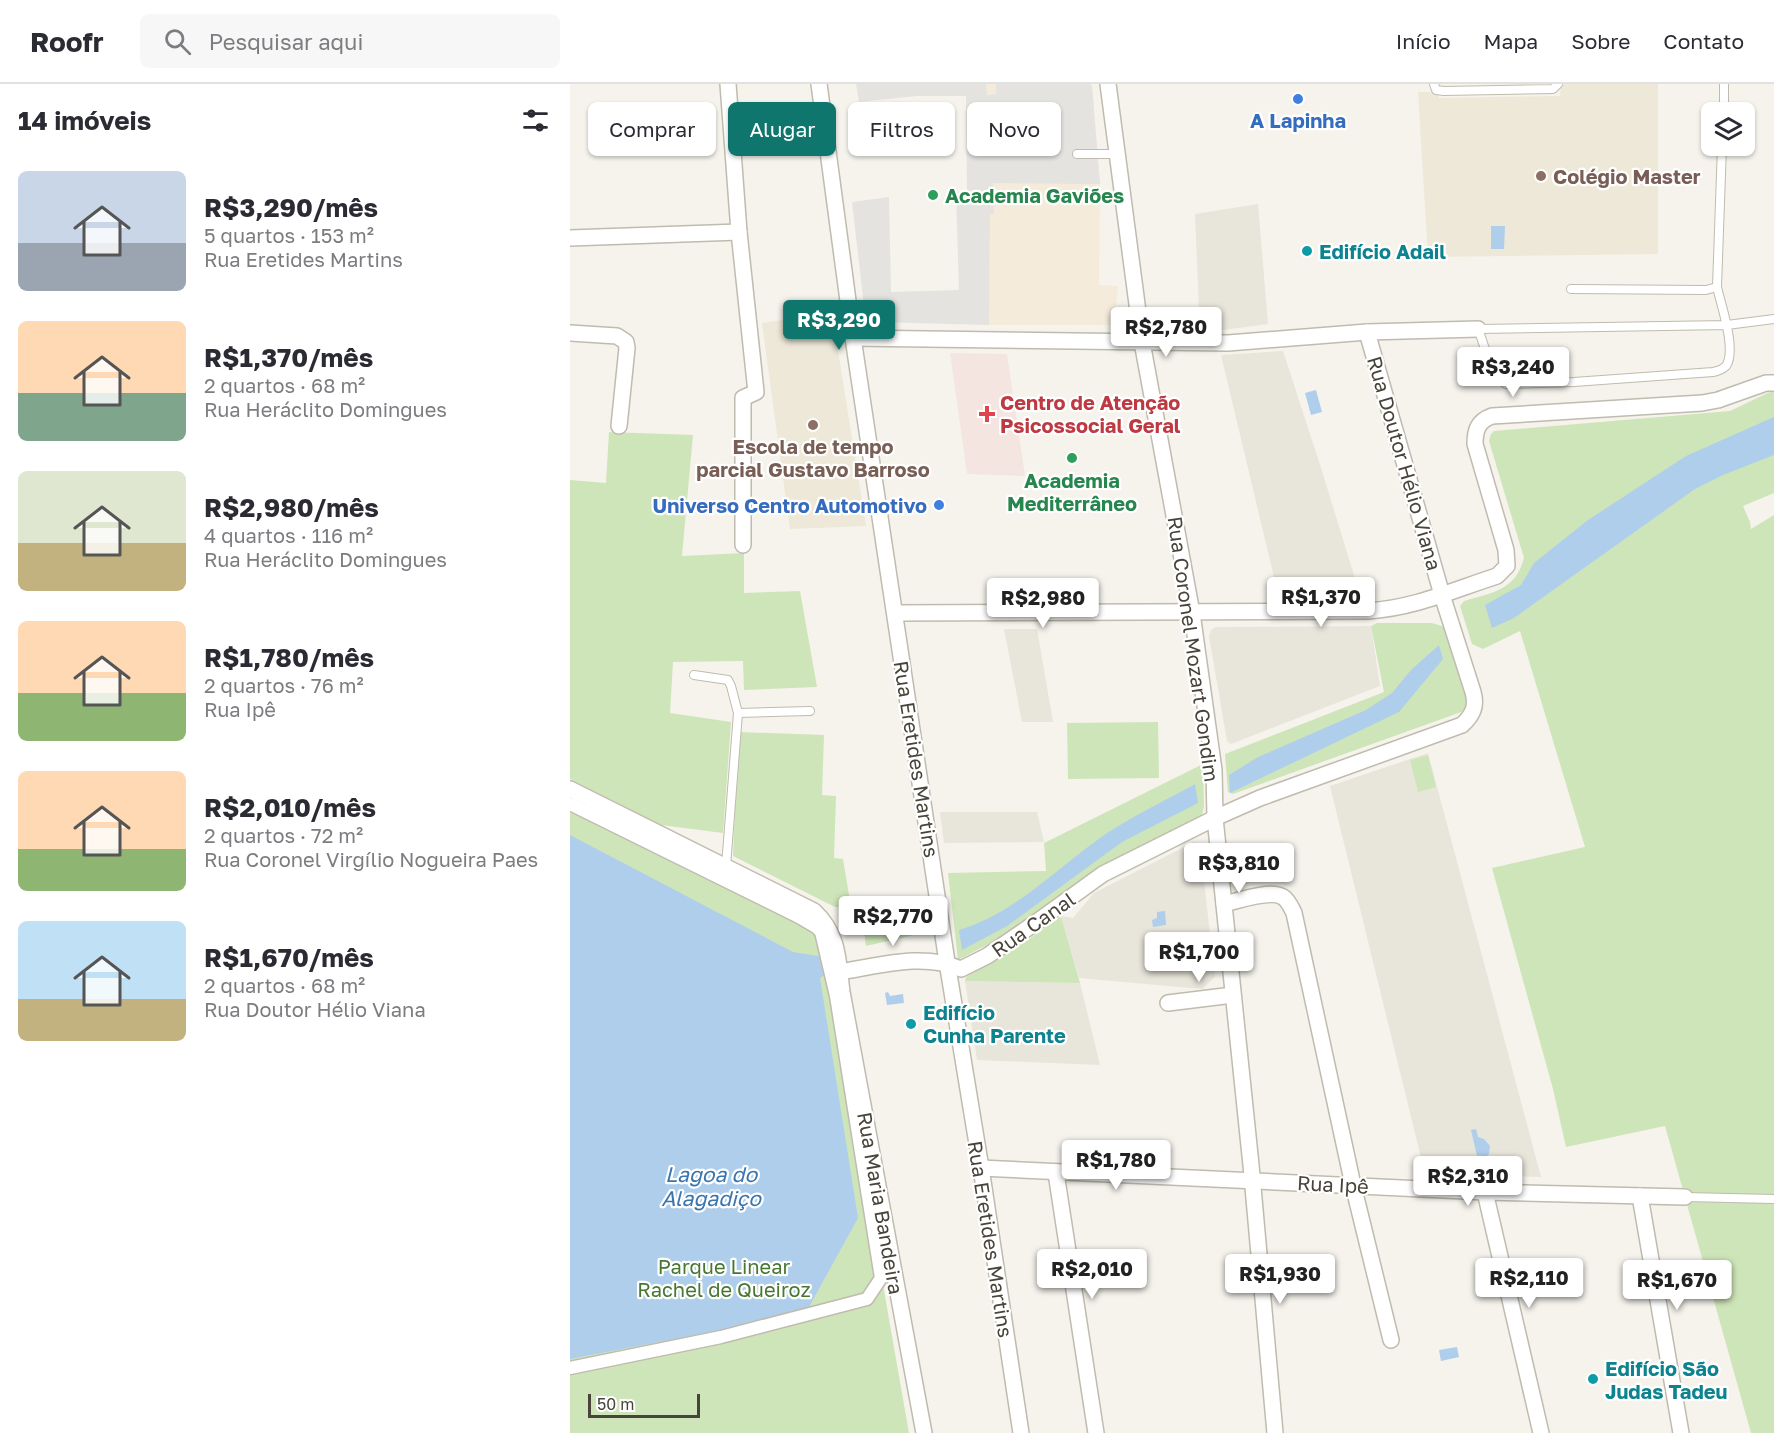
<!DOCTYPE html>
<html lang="pt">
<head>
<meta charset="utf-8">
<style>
  body { margin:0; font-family:"Golos Text",sans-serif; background:#f7f7f7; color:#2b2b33; height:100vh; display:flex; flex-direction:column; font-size:22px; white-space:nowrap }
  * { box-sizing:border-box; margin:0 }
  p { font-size:20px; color:#7c7c81 }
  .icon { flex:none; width:33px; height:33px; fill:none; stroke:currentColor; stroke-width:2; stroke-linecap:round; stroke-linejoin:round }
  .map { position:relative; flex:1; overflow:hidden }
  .drawer { display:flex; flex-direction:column; background:#fff; width:570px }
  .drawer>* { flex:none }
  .banner { position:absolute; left:18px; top:18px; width:570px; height:54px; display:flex; gap:12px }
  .controls { position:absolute; left:1131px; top:18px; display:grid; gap:12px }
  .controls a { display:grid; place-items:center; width:54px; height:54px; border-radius:9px; background:#fff; box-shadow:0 2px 4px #0004; font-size:30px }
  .scale { position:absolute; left:18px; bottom:15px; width:112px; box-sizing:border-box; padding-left:6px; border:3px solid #49443a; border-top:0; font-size:16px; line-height:21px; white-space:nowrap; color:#49443a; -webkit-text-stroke:4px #fff; paint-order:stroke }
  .price { position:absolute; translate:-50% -51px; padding:0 14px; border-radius:6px; background:#fff; color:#222; font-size:20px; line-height:39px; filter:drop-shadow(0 2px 3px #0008) }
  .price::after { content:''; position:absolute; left:50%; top:36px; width:18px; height:14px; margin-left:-9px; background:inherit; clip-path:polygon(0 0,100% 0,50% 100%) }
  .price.current { background:#0f766e; color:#fff }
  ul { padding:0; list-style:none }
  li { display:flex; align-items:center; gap:18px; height:150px; padding:0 18px }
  li span { display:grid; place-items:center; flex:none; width:168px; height:120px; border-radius:9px; color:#555 }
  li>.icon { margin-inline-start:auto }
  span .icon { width:72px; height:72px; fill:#fffc; stroke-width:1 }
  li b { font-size:26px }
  h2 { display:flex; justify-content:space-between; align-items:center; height:72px; padding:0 18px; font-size:26px }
  .pill { padding:0 21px; border-radius:9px; background:#fff; box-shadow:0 2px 4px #0004; font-size:21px; line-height:54px }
  .pill.current { background:#0f766e; color:#fff }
  header { display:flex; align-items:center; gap:36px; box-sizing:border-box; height:84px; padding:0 30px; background:#fff; border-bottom:2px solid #e1e1e2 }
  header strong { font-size:28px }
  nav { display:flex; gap:33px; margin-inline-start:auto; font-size:21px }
  .search { width:420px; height:54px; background:#f7f7f7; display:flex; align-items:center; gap:15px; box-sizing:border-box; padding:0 21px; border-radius:9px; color:#7c7c81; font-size:22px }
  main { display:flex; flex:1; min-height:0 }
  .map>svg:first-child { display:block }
</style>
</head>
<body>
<header>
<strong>Roofr</strong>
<div class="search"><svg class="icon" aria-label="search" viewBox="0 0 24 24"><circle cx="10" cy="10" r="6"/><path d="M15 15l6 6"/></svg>Pesquisar aqui</div>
<nav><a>Início</a><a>Mapa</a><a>Sobre</a><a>Contato</a></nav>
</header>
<main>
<section class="drawer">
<h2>14 imóveis<svg class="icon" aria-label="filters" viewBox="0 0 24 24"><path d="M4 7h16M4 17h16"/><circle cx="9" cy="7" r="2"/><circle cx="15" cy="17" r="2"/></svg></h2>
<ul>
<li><span style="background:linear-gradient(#c9d6e8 60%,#9aa5b1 0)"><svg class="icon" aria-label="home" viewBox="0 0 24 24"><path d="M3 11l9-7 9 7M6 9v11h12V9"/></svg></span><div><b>R$3,290/mês</b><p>5 quartos · 153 m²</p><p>Rua Eretides Martins</p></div></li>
<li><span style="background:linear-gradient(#ffd9b3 60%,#7fa58c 0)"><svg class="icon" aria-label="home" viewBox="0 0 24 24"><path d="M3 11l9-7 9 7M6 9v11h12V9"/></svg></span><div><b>R$1,370/mês</b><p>2 quartos · 68 m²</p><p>Rua Heráclito Domingues</p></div></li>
<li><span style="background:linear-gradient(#dfe7d0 60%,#c2b280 0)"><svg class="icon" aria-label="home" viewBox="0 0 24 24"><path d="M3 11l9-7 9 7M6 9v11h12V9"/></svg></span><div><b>R$2,980/mês</b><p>4 quartos · 116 m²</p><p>Rua Heráclito Domingues</p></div></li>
<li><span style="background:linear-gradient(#ffd9b3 60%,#8fb573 0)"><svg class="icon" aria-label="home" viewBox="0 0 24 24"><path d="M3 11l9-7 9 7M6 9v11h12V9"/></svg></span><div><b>R$1,780/mês</b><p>2 quartos · 76 m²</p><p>Rua Ipê</p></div></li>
<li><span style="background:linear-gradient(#ffd9b3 65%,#8fb573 0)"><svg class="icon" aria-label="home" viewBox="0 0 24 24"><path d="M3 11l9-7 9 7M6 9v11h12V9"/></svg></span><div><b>R$2,010/mês</b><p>2 quartos · 72 m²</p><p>Rua Coronel Virgílio Nogueira Paes</p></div></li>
<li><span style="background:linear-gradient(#bfe0f5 65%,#c2b280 0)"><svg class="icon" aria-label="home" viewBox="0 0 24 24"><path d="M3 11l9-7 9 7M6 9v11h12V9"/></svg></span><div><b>R$1,670/mês</b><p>2 quartos · 68 m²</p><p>Rua Doutor Hélio Viana</p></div></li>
</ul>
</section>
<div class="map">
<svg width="1204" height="1349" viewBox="0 0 1204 1349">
  <rect width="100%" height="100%" fill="#f5f3ec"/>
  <g fill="#e8e5db">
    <polygon points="688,120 698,240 630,249 625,130"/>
    <polygon points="713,267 752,387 791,514 709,514 651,271"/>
    <polygon points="801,542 810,602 661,660 657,657 639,552 641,546 646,543"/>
    <polygon points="434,545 467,545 483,638 452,638"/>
    <polygon points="858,669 971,1093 855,1090 760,702"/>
    <polygon points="370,728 467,728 474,758 374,759"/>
    <polygon points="624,758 630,763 645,893 632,905 509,894 491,832 503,834 524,809"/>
    <polygon points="395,897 510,899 530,981 407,976"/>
  </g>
  <polygon fill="#f4ebda" points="416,0 520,0 522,2 530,100 529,201 548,202 544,241 419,241 420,130 424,130 424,114"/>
  <g fill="#ede8d8">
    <polygon points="991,0 1088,0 1088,170 858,173 848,8 868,8 869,14 990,12"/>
    <polygon points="262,229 296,442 220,445 192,239"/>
  </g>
  <polygon fill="#f4e5e1" points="380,269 437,270 455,392 397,390"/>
  <g fill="#cee5b9">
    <path d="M1204,306V409L1173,422L1180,438L1181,445L1204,431V1349H1181L1095,1042L996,1063L983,1005L922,784L1015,763L950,547L913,565L902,560L890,522L894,517C923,508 945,507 954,474L919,357L921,350L924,347L1160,327Z"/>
    <polygon points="39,348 123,351 112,472 174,469 174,509 230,507 247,603 174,606 173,577 103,578 100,629 161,638 153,749 91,741 0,695 0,396 36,399"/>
    <polygon points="807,539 862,539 875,543 898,607 898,622 894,627 663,710 658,708 655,670 814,608 801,542"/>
    <polygon points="588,638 589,694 498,695 497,639"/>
    <polygon points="168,648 254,651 252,711 266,712 264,774 273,775 281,823 265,823 163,772"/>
    <polygon points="858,671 866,703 848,708 840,676"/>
    <polygon points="633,680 634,722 632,731 621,739 514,797 430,854 388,876 378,789 476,787 474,759"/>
    <polygon points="0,720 251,848 339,1349 0,1349"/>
    <polygon points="338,823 339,836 355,835 357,848 296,862 291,824"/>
    <polygon points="491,832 510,899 395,897 396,893 459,855"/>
  </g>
  <polygon fill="#e4e3e0" points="286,0 416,0 417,11 426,10 426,0 520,0 522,2 530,100 423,99 424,130 420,131 419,241 305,238 295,231 282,118 319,113 321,208 389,206 386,108 397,107 396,12 347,12 289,18"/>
  <g fill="#afceeb">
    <polygon points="921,142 935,142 934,165 921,165"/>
    <polygon points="746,306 752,328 741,331 735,309"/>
    <polygon points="1204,333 1204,371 1153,391 1125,405 944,534 922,544 915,521 951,501 964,479 1018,436 1116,372"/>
    <polygon points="869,561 873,575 829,628 660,709 659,691 688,673 796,626 822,609 841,586"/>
    <path d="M625,700L628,719L552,758L437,842L392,866L389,846C446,829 489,782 537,749C565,731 596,716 625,700Z"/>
    <polygon points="0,751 223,868 248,872 254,875 256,890 250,894 288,1134 239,1223 162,1244 0,1275"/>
    <polygon points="595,827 596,841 583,843 582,836 587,834 587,828"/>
    <polygon points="318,908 320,912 333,910 334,919 317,921 315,909"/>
    <polygon points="906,1045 908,1053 914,1055 920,1062 919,1070 911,1077 910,1072 914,1071 907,1072 901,1046"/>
    <polygon points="887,1263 889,1273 871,1277 869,1266"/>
  </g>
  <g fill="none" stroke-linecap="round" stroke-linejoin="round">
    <g stroke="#c0bbaf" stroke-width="10">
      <g id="service">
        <polyline points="864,0 866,6 874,7 983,5 988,0"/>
        <polyline points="1154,28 1154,0"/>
        <polyline points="507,70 547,70"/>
        <path d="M1147,203C1151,221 1167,266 1156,282C1152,286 1148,287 1143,288L1004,298L936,300C920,290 915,262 908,245L1157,241L1204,235"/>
        <polyline points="1001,205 1136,206 1147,203 1152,62"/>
        <polyline points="124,591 158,596 161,602 168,629"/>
        <polyline points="156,782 168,629 240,627"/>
        <polyline points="1115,1113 1204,1115"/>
      </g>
    </g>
    <g stroke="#c0bbaf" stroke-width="15">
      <polyline id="pedestrian" points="0,720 229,833 246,843 251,848 266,912 311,1194 297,1215 151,1253 0,1284"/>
    </g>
    <g stroke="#c0bbaf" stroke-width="18">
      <g id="minor">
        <polyline points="158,0 169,148 186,308 173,314 173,461"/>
        <polyline points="249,0 283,254 377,878 411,1084 451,1349"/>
        <polyline points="538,0 572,258 622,529 644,686 645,734 681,1081 705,1349"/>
        <polyline points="0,154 169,148"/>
        <polyline points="0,249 47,252 56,258 57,264 49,342"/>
        <polyline points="283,254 658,259 797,248 908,245"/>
        <path d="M325,529L798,527C845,524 883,506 927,492L937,482L936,466L905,360C905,346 908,337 922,332L1132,319L1148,316L1196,299H1204"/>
        <path d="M0,705L244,827C269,850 268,876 272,908L354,1349"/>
        <path d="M654,820C668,817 700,805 713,813C718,816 721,823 724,829L783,1101L821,1256"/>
        <path d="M269,888C309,882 353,868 391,885L417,872L468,837L533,790L645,734L690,714L892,641C903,631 907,622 903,608L872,511L797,248"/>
        <polyline points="598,919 663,911"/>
        <polyline points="411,1084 915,1108 1115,1113"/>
        <polyline points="486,1089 526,1349"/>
        <polyline points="915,1108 971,1349"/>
        <polyline points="1070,1112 1111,1349"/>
      </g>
    </g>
    <use href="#service" stroke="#fff" stroke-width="8"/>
    <use href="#pedestrian" stroke="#fff" stroke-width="12"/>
    <use href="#minor" stroke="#fff" stroke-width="15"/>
  </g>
  <g fill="#3f7fe0" stroke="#fff" stroke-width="2">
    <circle cx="728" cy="15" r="6"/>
    <circle cx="369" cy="421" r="6"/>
  </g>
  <g fill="#8d6e63" stroke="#fff" stroke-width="2">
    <circle cx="971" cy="92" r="6"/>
    <circle cx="243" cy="341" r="6"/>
  </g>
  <g fill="#2e9e5b" stroke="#fff" stroke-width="2">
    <circle cx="363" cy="111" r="6"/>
    <circle cx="502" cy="374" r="6"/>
  </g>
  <g fill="#0f9aa8" stroke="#fff" stroke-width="2">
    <circle cx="737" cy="167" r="6"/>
    <circle cx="341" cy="940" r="6"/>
    <circle cx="1023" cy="1295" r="6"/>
  </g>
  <path fill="#e0444e" stroke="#fff" stroke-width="2" d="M414 321h6v6h6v6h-6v6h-6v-6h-6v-6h6z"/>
  <g text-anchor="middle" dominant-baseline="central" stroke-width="4.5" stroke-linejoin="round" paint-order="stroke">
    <g font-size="20" font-weight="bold" fill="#366cbe" stroke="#fff">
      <text x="728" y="36">A Lapinha</text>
      <text x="357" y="421" text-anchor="end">Universo Centro Automotivo</text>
    </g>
    <g font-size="20" font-weight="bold" fill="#785e54" stroke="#fff" text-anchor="start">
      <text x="983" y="92">Colégio Master</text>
      <text x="243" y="362" text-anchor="middle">Escola de tempo<tspan x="243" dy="23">parcial Gustavo Barroso</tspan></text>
    </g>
    <g font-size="20" font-weight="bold" fill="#27864d" stroke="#fff" text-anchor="start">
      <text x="375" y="111">Academia Gaviões</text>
      <text x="502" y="396" text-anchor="middle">Academia<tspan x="502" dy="23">Mediterrâneo</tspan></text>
    </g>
    <g font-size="20" font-weight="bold" fill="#0d838f" stroke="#fff" text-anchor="start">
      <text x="749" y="167">Edifício Adail</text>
      <text x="353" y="928">Edifício<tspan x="353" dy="23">Cunha Parente</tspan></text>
      <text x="1035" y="1284">Edifício São<tspan x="1035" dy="23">Judas Tadeu</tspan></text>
    </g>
    <g font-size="20" font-weight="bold" fill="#be3a42" stroke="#fff" text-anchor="start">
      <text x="430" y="318">Centro de Atenção<tspan x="430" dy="23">Psicossocial Geral</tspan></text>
    </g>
    <g font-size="20" fill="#49443a" stroke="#fff">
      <text transform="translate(835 379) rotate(74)">Rua Doutor Hélio Viana</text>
      <text transform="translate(624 565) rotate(82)">Rua Coronel Mozart Gondim</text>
      <text transform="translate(347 675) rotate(81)">Rua Eretides Martins</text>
      <text transform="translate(463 840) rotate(-35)">Rua Canal</text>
      <text transform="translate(763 1100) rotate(3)">Rua Ipê</text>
      <text transform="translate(311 1119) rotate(80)">Rua Maria Bandeira</text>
      <text transform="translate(421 1155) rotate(81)">Rua Eretides Martins</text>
    </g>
    <g font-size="20" fill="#477731" stroke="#fff">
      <text x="154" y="1182">Parque Linear<tspan x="154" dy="23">Rachel de Queiroz</tspan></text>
    </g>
    <g font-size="21" font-style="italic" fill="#3b75ad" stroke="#fff">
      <text x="141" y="1090">Lagoa do<tspan x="141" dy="24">Alagadiço</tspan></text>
    </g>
  </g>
</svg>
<div class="controls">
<a><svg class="icon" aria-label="layers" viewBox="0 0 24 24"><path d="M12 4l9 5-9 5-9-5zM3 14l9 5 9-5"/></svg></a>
</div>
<div class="scale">50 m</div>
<b class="price current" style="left:269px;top:267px">R$3,290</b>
<b class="price" style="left:596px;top:274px">R$2,780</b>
<b class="price" style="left:943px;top:314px">R$3,240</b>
<b class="price" style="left:751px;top:544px">R$1,370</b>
<b class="price" style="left:473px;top:545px">R$2,980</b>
<b class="price" style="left:669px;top:810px">R$3,810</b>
<b class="price" style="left:323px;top:863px">R$2,770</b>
<b class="price" style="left:629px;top:899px">R$1,700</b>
<b class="price" style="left:546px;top:1107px">R$1,780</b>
<b class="price" style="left:898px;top:1123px">R$2,310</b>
<b class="price" style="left:522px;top:1216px">R$2,010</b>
<b class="price" style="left:710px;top:1221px">R$1,930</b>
<b class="price" style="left:959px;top:1225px">R$2,110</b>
<b class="price" style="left:1107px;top:1227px">R$1,670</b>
<div class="banner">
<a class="pill">Comprar</a>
<a class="pill current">Alugar</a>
<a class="pill">Filtros</a>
<a class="pill">Novo</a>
</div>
</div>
</main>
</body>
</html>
